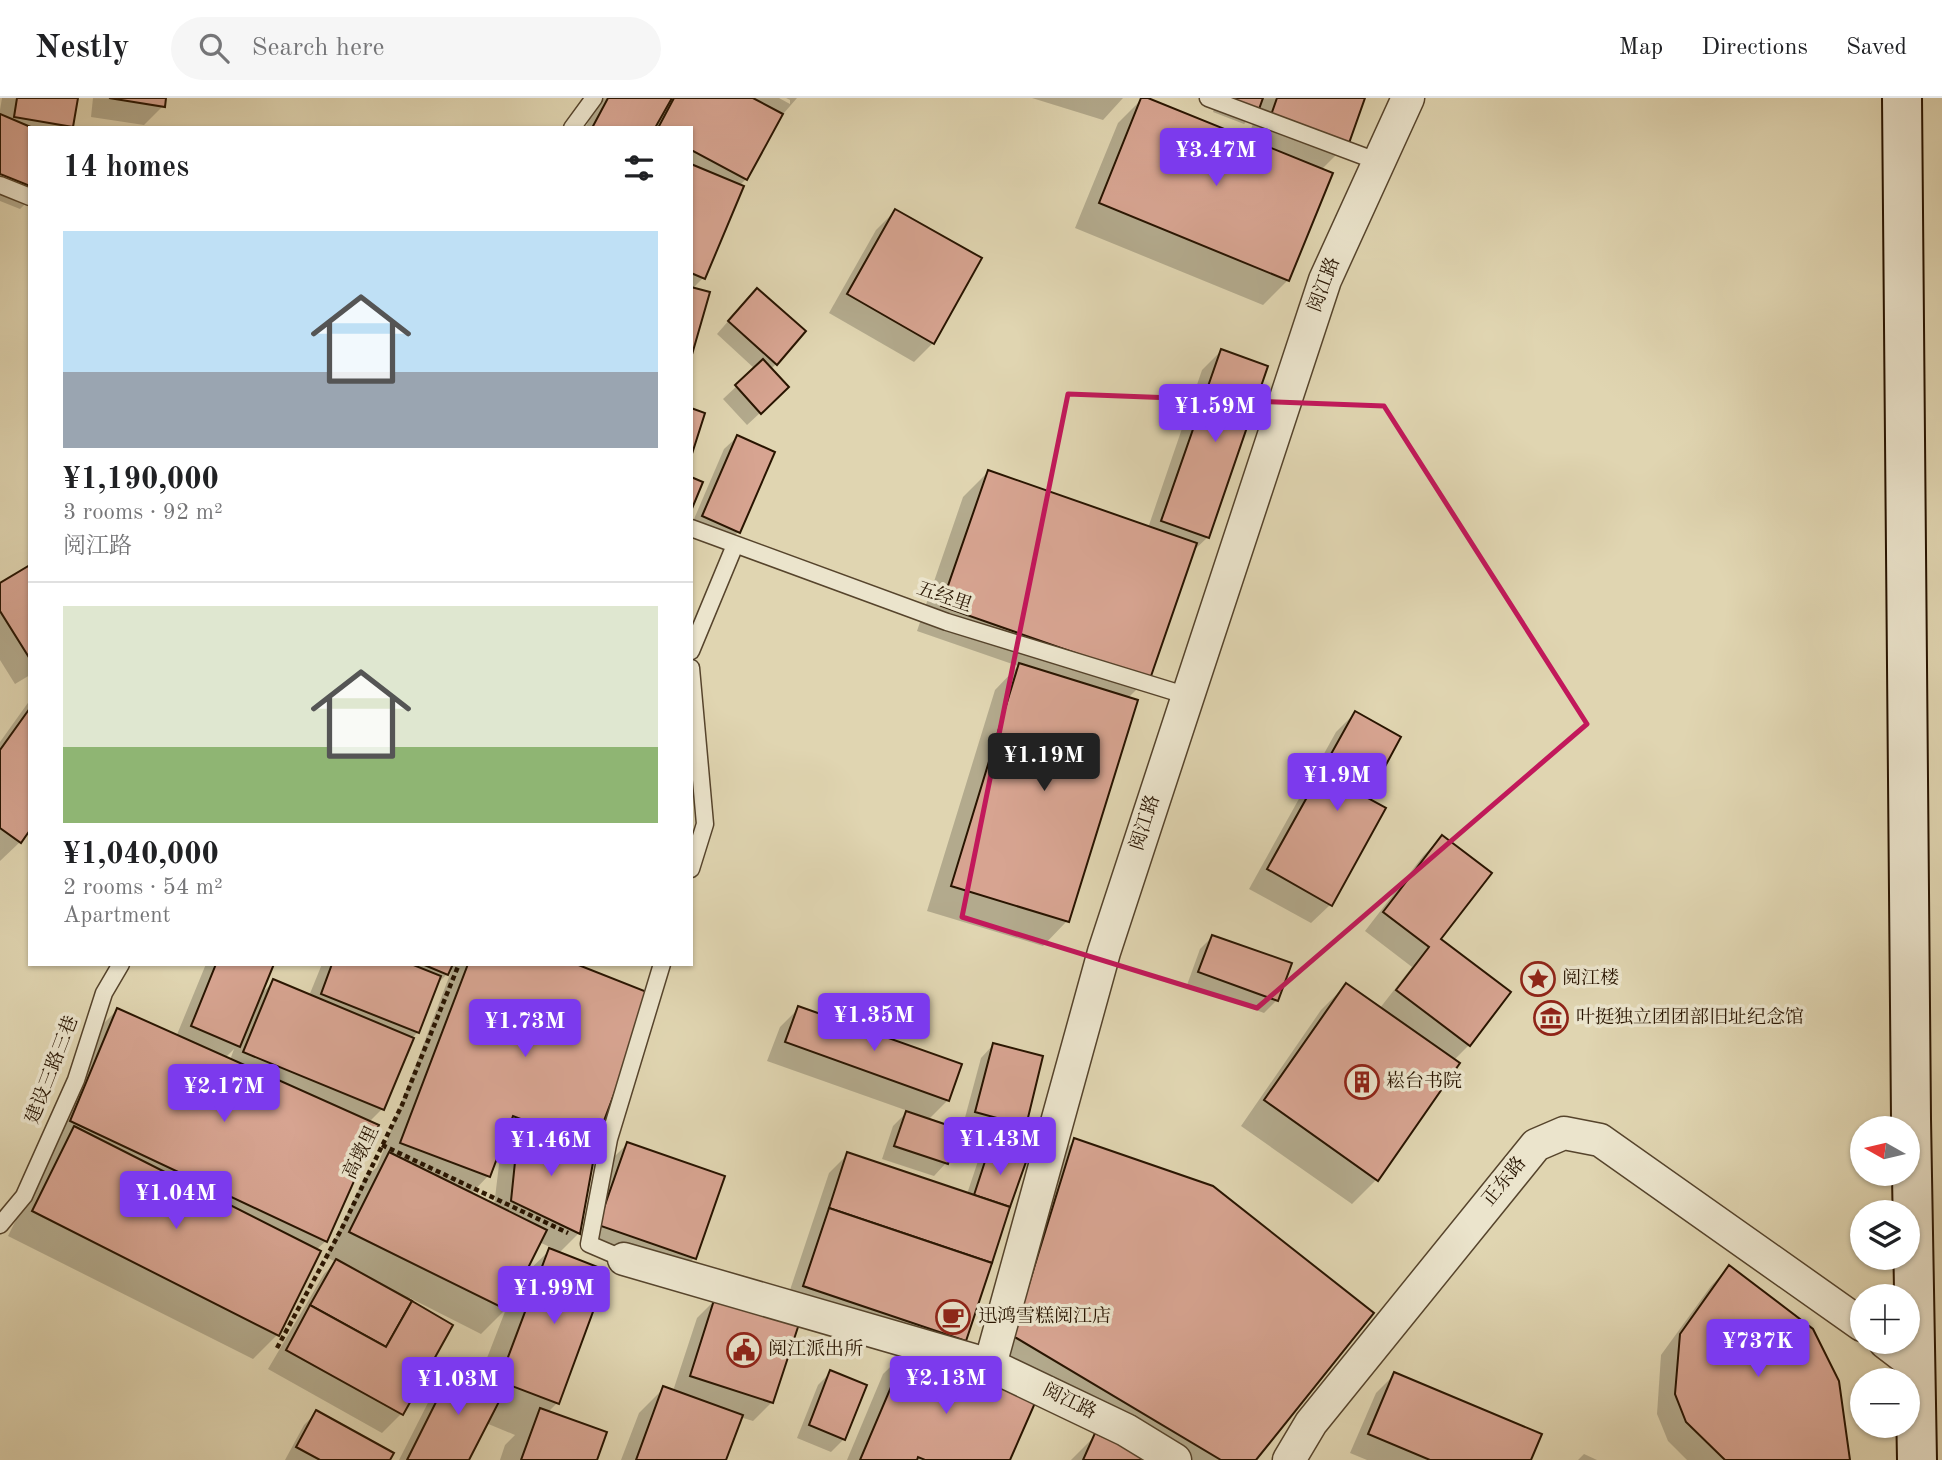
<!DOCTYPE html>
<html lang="en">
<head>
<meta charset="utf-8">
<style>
  body { margin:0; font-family:"Old Standard TT","Noto Serif SC",serif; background:#f6f6f6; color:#202124; height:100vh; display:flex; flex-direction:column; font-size:26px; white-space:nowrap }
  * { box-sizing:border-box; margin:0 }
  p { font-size:23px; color:#757577 }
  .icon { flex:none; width:38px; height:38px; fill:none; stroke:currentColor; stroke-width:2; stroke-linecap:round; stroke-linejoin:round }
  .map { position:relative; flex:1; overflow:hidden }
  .sheet { position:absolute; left:28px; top:28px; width:665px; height:840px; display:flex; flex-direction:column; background:#fff; border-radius:0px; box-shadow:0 2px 5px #0004 }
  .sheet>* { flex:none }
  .needle { width:46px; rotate:278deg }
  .fabs { position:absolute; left:1850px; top:1018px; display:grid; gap:14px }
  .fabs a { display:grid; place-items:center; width:70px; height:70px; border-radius:50%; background:#fff; box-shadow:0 2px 5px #0004; font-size:35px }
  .price { position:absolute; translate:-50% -60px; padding:0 16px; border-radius:7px; background:#7c3aed; color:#fff; font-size:23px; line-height:46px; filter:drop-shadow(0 2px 4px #0008) }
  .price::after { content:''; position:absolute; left:50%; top:42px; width:21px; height:16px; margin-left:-10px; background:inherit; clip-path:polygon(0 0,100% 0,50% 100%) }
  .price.active { background:#222; color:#fff }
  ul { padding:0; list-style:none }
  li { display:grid; align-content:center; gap:14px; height:371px; padding:0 35px }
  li+li { border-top:2px solid #e0e0e0 }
  li span { display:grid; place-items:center; height:217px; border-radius:0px; color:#555 }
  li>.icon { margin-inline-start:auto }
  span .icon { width:126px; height:126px; fill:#fffc; stroke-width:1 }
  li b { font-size:30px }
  h2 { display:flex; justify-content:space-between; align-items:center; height:84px; padding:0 35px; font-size:30px }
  header { display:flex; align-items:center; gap:42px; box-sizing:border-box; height:98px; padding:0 35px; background:#fff; border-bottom:2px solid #e0e0e0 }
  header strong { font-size:33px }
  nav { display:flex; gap:38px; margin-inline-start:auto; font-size:24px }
  .search { width:490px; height:63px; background:#f6f6f6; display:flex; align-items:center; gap:18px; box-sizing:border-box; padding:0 24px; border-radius:38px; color:#757577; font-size:26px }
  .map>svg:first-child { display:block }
</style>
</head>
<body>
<header>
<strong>Nestly</strong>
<div class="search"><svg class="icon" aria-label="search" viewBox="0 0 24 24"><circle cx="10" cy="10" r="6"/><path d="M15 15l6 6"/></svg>Search here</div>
<nav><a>Map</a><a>Directions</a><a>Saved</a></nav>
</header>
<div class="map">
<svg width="1942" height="1362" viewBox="0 0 1942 1362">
  <rect width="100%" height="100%" fill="#e0d5b1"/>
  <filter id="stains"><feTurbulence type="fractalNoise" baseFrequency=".00286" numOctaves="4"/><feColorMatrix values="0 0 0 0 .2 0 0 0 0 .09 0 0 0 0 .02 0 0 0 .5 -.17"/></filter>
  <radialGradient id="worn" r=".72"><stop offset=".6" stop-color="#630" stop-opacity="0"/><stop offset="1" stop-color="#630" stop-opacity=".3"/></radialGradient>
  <g fill="#0003" fill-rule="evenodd">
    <polygon points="2,0 76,0 70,30 30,30 30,101 20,111 0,103 0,12"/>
    <polygon points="93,0 164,0 163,8 144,27 91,19"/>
    <polygon points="601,0 779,0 790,6 790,2 786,0 797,0 777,23 746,81 739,88 703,180 692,191 691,254 691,30 585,30"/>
    <polygon points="1032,0 1123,0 1103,22"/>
    <polygon points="1143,0 1247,42 1258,12 1244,26 1213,14 1218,0 1363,0 1346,47 1321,72 1288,182 1263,207 1075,130 1118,25"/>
    <polygon points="895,113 933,245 914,264 829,215 876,132"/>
    <polygon points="744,205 776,266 771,271 775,301 747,327 723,301 755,271 717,236"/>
    <polygon points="1221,253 1208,439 1192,454 1148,580 1128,600 1067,823 1043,848 927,813 995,592 1018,568 917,533 963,399 988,374 1148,430 1202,272"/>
    <polygon points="737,339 738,434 726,446 691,428 724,351"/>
    <polygon points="30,469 30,577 15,586 0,562 0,487"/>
    <polygon points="30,602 30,729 20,744 0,763 0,644"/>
    <polygon points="1355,615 1365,700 1330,807 1311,825 1249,791 1336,634"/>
    <polygon points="1442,739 1439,842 1508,895 1469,947 1454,962 1377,1081 1352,1106 1241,1028 1321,912 1346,887 1380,910 1412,869 1365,833 1423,758"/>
    <polygon points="1212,839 1277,902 1264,915 1187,887 1200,851"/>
    <path d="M206,866H272L259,898L274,883L309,898L322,866H571L593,1048L584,1057L579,1135L558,1156L557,1305L548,1314L595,1362H500L505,1347L515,1337L486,1325L467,1362H399L438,1285L457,1266L480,1278L506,1211L481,1236L410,1200L401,1316L382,1335L268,1271L324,1176L336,1164L326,1159L364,1081L377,1069L452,871L437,886L418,934L412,940L382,1011L369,1024L326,1143L316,1152L277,1237L253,1261L8,1138L49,1055L92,937L117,912L176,939ZM234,951L230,962L225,960ZM501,1050L494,1108L470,1097L488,1078ZM539,1144L552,1150L521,1180Z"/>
    <polygon points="799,910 948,1002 928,1022 946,1065 934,1078 882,1061 893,1028 908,1013 767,963 780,929"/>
    <polygon points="993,947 1024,1027 1012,1040 963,1027 981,960"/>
    <polygon points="1075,1042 1253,1362 1071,1362 1096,1337 1148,1361 989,1263 1050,1067"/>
    <polygon points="627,1046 694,1160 675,1179 580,1146 608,1065"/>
    <polygon points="991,1050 964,1242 945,1261 785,1207 829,1075 848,1056 967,1096 978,1063"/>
    <polygon points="1729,1169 1848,1362 1687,1362 1668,1343 1657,1316 1661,1257 1711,1188"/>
    <polygon points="716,1201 772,1304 753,1323 740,1319 725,1362 621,1362 639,1315 664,1290 673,1293 697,1220"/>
    <polygon points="909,1251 1008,1362 847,1362 883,1276"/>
    <polygon points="831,1274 844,1341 831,1354 797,1340 818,1287"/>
    <polygon points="1395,1276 1529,1362 1367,1362 1350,1355 1376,1295"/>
    <polygon points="317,1314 388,1362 285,1362 304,1327"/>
    <polygon points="1584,1356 1597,1362 1578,1362"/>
  </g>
  <g fill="#d7a491" stroke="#281400" stroke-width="2">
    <polygon points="17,0 78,0 73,29 14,19"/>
    <polygon points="109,0 166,0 165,9"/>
    <polygon points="608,0 672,0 655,30 592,30"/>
    <polygon points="674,0 753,0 783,16 747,82 691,52 691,30 658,30"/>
    <polygon points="1141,0 1148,0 1333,75 1289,183 1099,105"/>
    <polygon points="1225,0 1263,0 1258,14"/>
    <polygon points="1277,0 1365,0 1348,48 1270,20"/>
    <polygon points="0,16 33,30 30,30 30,88 0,76"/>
    <polygon points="691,66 744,88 705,181 691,175"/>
    <polygon points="895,111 982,160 934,246 847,196"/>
    <polygon points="691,189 710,194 691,260"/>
    <polygon points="757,190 806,233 777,267 728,223"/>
    <polygon points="1221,251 1268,268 1209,440 1161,423"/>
    <polygon points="763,261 789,289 761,316 735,287"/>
    <polygon points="691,310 705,315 691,359"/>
    <polygon points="737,337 775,354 740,435 702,418"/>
    <polygon points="988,372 1197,445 1150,581 941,508"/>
    <polygon points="691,379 703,384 691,413"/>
    <polygon points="30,467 30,561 0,513 0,485"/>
    <polygon points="1019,565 1138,602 1069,824 951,788"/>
    <polygon points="30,610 30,732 21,745 0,730 0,652"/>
    <polygon points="1355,613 1401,639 1368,700 1386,710 1332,808 1267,771"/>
    <polygon points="1442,737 1492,775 1441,841 1511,894 1470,948 1396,892 1429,849 1383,814"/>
    <polygon points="1212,837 1292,865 1278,903 1198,874"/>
    <polygon points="216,866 274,866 240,949 191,928"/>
    <polygon points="332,866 411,866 441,878 419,935 321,896"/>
    <polygon points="422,866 453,866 448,877"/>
    <polygon points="468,866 576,866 652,896 594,1049 513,1018 490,1079 400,1045"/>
    <polygon points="273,881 414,940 384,1012 243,954"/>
    <polygon points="1346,885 1460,965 1378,1083 1264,1002"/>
    <polygon points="798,908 962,966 949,1003 785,944"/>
    <polygon points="117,910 379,1027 327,1144 70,1023"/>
    <polygon points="993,945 1043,958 1026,1028 975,1014"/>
    <polygon points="906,1013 959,1031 948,1066 894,1048"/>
    <polygon points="519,1025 594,1059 580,1136 511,1103"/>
    <polygon points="74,1028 321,1153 279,1238 32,1113"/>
    <polygon points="1074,1040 1213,1088 1374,1215 1256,1362 1221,1362 1013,1238"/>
    <polygon points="627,1044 725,1078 696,1161 598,1127"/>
    <polygon points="990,1048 1027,1061 1010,1109 974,1097"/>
    <polygon points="389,1054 547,1132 507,1212 349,1134"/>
    <polygon points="847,1054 1010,1109 992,1165 829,1110"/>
    <polygon points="829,1110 992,1165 966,1243 803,1188"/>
    <polygon points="549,1150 608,1173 559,1306 499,1283"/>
    <polygon points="336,1161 412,1203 386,1249 310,1207"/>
    <polygon points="1729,1167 1813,1231 1839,1283 1850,1362 1725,1362 1686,1324 1675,1296 1680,1236"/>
    <polygon points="715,1199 799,1226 773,1305 690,1278"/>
    <polygon points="412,1203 453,1227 403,1317 286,1252 310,1207 386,1249"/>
    <polygon points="908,1249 1035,1305 1010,1362 925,1362 918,1359 917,1362 860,1362"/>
    <polygon points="456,1264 506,1290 469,1362 407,1362"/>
    <polygon points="830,1272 867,1287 845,1342 809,1327"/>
    <polygon points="1394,1274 1542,1336 1531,1362 1430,1362 1368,1336"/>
    <polygon points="663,1288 743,1317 726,1362 636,1362"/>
    <polygon points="540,1310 607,1334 597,1362 521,1362"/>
    <polygon points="316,1312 394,1355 390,1362 320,1362 296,1349"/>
    <polygon points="1095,1335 1155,1362 1083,1362"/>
  </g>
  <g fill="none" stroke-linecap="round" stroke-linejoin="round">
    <g stroke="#56442c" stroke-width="19">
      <g id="service">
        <polyline points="1208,0 1379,64"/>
        <polyline points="572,30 594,0"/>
        <polyline points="0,87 30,99"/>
        <polyline points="691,430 947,524 1188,598"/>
        <polyline points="691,553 735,447"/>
        <polyline points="691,570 705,726 691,771"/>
        <polyline points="0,1127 24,1098 76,982 104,895 121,866"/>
        <polyline points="624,1161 589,1146 609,1041 662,866"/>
      </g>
    </g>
    <g stroke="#56442c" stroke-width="35">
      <g id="minor">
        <polyline points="624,1161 990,1267 1126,1332 1175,1362"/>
        <polyline points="1885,1244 1915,1267"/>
        <polyline points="990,1267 1104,854 1188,598 1325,182 1408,0"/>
        <polyline points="1289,1362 1311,1325 1536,1047 1564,1035 1600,1042 1862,1227"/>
      </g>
    </g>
    <g stroke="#281400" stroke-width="42">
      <polyline id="secondary" points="1902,0 1911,1021 1917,1362"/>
    </g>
    <g stroke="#281400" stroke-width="4.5" stroke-dasharray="5 3.5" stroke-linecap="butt">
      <polyline points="382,1047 568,1135"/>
      <polyline points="277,1250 341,1132 402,1007 459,866"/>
    </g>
    <use href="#service" stroke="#ebe4cc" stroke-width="16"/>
    <use href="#minor" stroke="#ebe4cc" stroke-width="32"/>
    <use href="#secondary" stroke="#ebe4cc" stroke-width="38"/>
  </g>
  <path fill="none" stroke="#c2185b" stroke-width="5" stroke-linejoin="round" d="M1068,296L1384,308L1587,626L1257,910L962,819Z"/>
  <defs>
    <g id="sight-ring" transform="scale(1.75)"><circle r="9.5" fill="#ebe4cc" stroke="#8f2418" stroke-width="1.5"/><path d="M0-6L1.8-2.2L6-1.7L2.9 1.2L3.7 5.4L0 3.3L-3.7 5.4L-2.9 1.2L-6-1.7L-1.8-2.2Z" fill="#8f2418"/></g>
    <g id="museum-ring" transform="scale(1.75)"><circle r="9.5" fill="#ebe4cc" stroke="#8f2418" stroke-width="1.5"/><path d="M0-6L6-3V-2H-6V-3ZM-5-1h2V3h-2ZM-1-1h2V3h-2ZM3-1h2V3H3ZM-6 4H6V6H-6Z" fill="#8f2418"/></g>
    <g id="building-ring" transform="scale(1.75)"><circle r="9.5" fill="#ebe4cc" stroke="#8f2418" stroke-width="1.5"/><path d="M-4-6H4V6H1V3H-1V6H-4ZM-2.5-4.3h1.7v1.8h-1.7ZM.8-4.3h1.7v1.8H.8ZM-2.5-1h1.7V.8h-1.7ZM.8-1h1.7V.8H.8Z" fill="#8f2418"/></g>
    <g id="cafe-ring" transform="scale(1.75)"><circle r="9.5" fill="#ebe4cc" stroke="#8f2418" stroke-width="1.5"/><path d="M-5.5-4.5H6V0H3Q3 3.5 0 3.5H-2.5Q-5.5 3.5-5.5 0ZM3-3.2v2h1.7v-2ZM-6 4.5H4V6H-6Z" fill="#8f2418"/></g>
    <g id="civic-ring" transform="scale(1.75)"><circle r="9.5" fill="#ebe4cc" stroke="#8f2418" stroke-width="1.5"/><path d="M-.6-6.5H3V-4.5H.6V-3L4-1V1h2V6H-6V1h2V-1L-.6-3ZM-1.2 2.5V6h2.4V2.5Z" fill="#8f2418"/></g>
  </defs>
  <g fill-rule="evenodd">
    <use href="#sight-ring" x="1538" y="881"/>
    <use href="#museum-ring" x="1551" y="920"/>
    <use href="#building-ring" x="1362" y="984"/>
    <use href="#cafe-ring" x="953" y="1219"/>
    <use href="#civic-ring" x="744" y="1252"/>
  </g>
  <g text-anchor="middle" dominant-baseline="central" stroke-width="7" stroke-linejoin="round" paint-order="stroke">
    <g font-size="19" fill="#281400" stroke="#ebe4cc">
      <text transform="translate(1325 187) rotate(-69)">阅江路</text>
      <text transform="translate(944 500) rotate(19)">五经里</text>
      <text transform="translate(1146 725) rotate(-72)">阅江路</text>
      <text transform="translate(53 972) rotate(-69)">建设三路三巷</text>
      <text transform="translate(362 1055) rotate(-64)">高墩里</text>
      <text transform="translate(1505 1084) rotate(-51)">正东路</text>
      <text transform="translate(1069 1304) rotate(26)">阅江路</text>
    </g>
    <g font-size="19" fill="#281400" stroke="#ebe4cc" text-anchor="start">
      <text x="1562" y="881">阅江楼</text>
      <text x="1576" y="920">叶挺独立团团部旧址纪念馆</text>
      <text x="1386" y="984">崧台书院</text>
      <text x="978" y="1219">迅鸿雪糕阅江店</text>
      <text x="768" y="1252">阅江派出所</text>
    </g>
  </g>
  <rect width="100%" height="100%" filter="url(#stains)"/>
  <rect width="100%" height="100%" fill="url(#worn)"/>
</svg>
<div class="fabs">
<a><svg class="needle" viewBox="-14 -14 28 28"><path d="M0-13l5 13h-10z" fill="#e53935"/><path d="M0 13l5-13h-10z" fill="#757577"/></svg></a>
<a><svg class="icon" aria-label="layers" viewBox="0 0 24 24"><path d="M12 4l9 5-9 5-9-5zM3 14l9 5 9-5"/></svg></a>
<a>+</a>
<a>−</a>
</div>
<b class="price" style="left:1216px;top:90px">¥3.47M</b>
<b class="price" style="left:1215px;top:346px">¥1.59M</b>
<b class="price active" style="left:1044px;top:695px">¥1.19M</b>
<b class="price" style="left:1337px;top:715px">¥1.9M</b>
<b class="price" style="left:874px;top:955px">¥1.35M</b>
<b class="price" style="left:525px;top:961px">¥1.73M</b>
<b class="price" style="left:224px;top:1026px">¥2.17M</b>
<b class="price" style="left:1000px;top:1079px">¥1.43M</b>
<b class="price" style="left:551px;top:1080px">¥1.46M</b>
<b class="price" style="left:176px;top:1133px">¥1.04M</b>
<b class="price" style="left:554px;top:1228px">¥1.99M</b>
<b class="price" style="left:1758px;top:1281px">¥737K</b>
<b class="price" style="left:946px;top:1318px">¥2.13M</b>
<b class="price" style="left:458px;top:1319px">¥1.03M</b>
<section class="sheet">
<h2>14 homes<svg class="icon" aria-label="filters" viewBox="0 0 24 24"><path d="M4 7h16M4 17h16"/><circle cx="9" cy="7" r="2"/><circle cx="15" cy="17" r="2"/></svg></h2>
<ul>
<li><span style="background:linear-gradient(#bfe0f5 65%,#9aa5b1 0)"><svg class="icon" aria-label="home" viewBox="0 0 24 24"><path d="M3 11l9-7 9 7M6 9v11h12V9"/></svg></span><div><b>¥1,190,000</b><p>3 rooms · 92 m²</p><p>阅江路</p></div></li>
<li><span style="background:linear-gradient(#dfe7d0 65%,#8fb573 0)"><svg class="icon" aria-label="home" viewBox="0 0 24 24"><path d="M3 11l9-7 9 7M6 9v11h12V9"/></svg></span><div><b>¥1,040,000</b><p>2 rooms · 54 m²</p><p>Apartment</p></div></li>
</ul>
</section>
</div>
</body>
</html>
